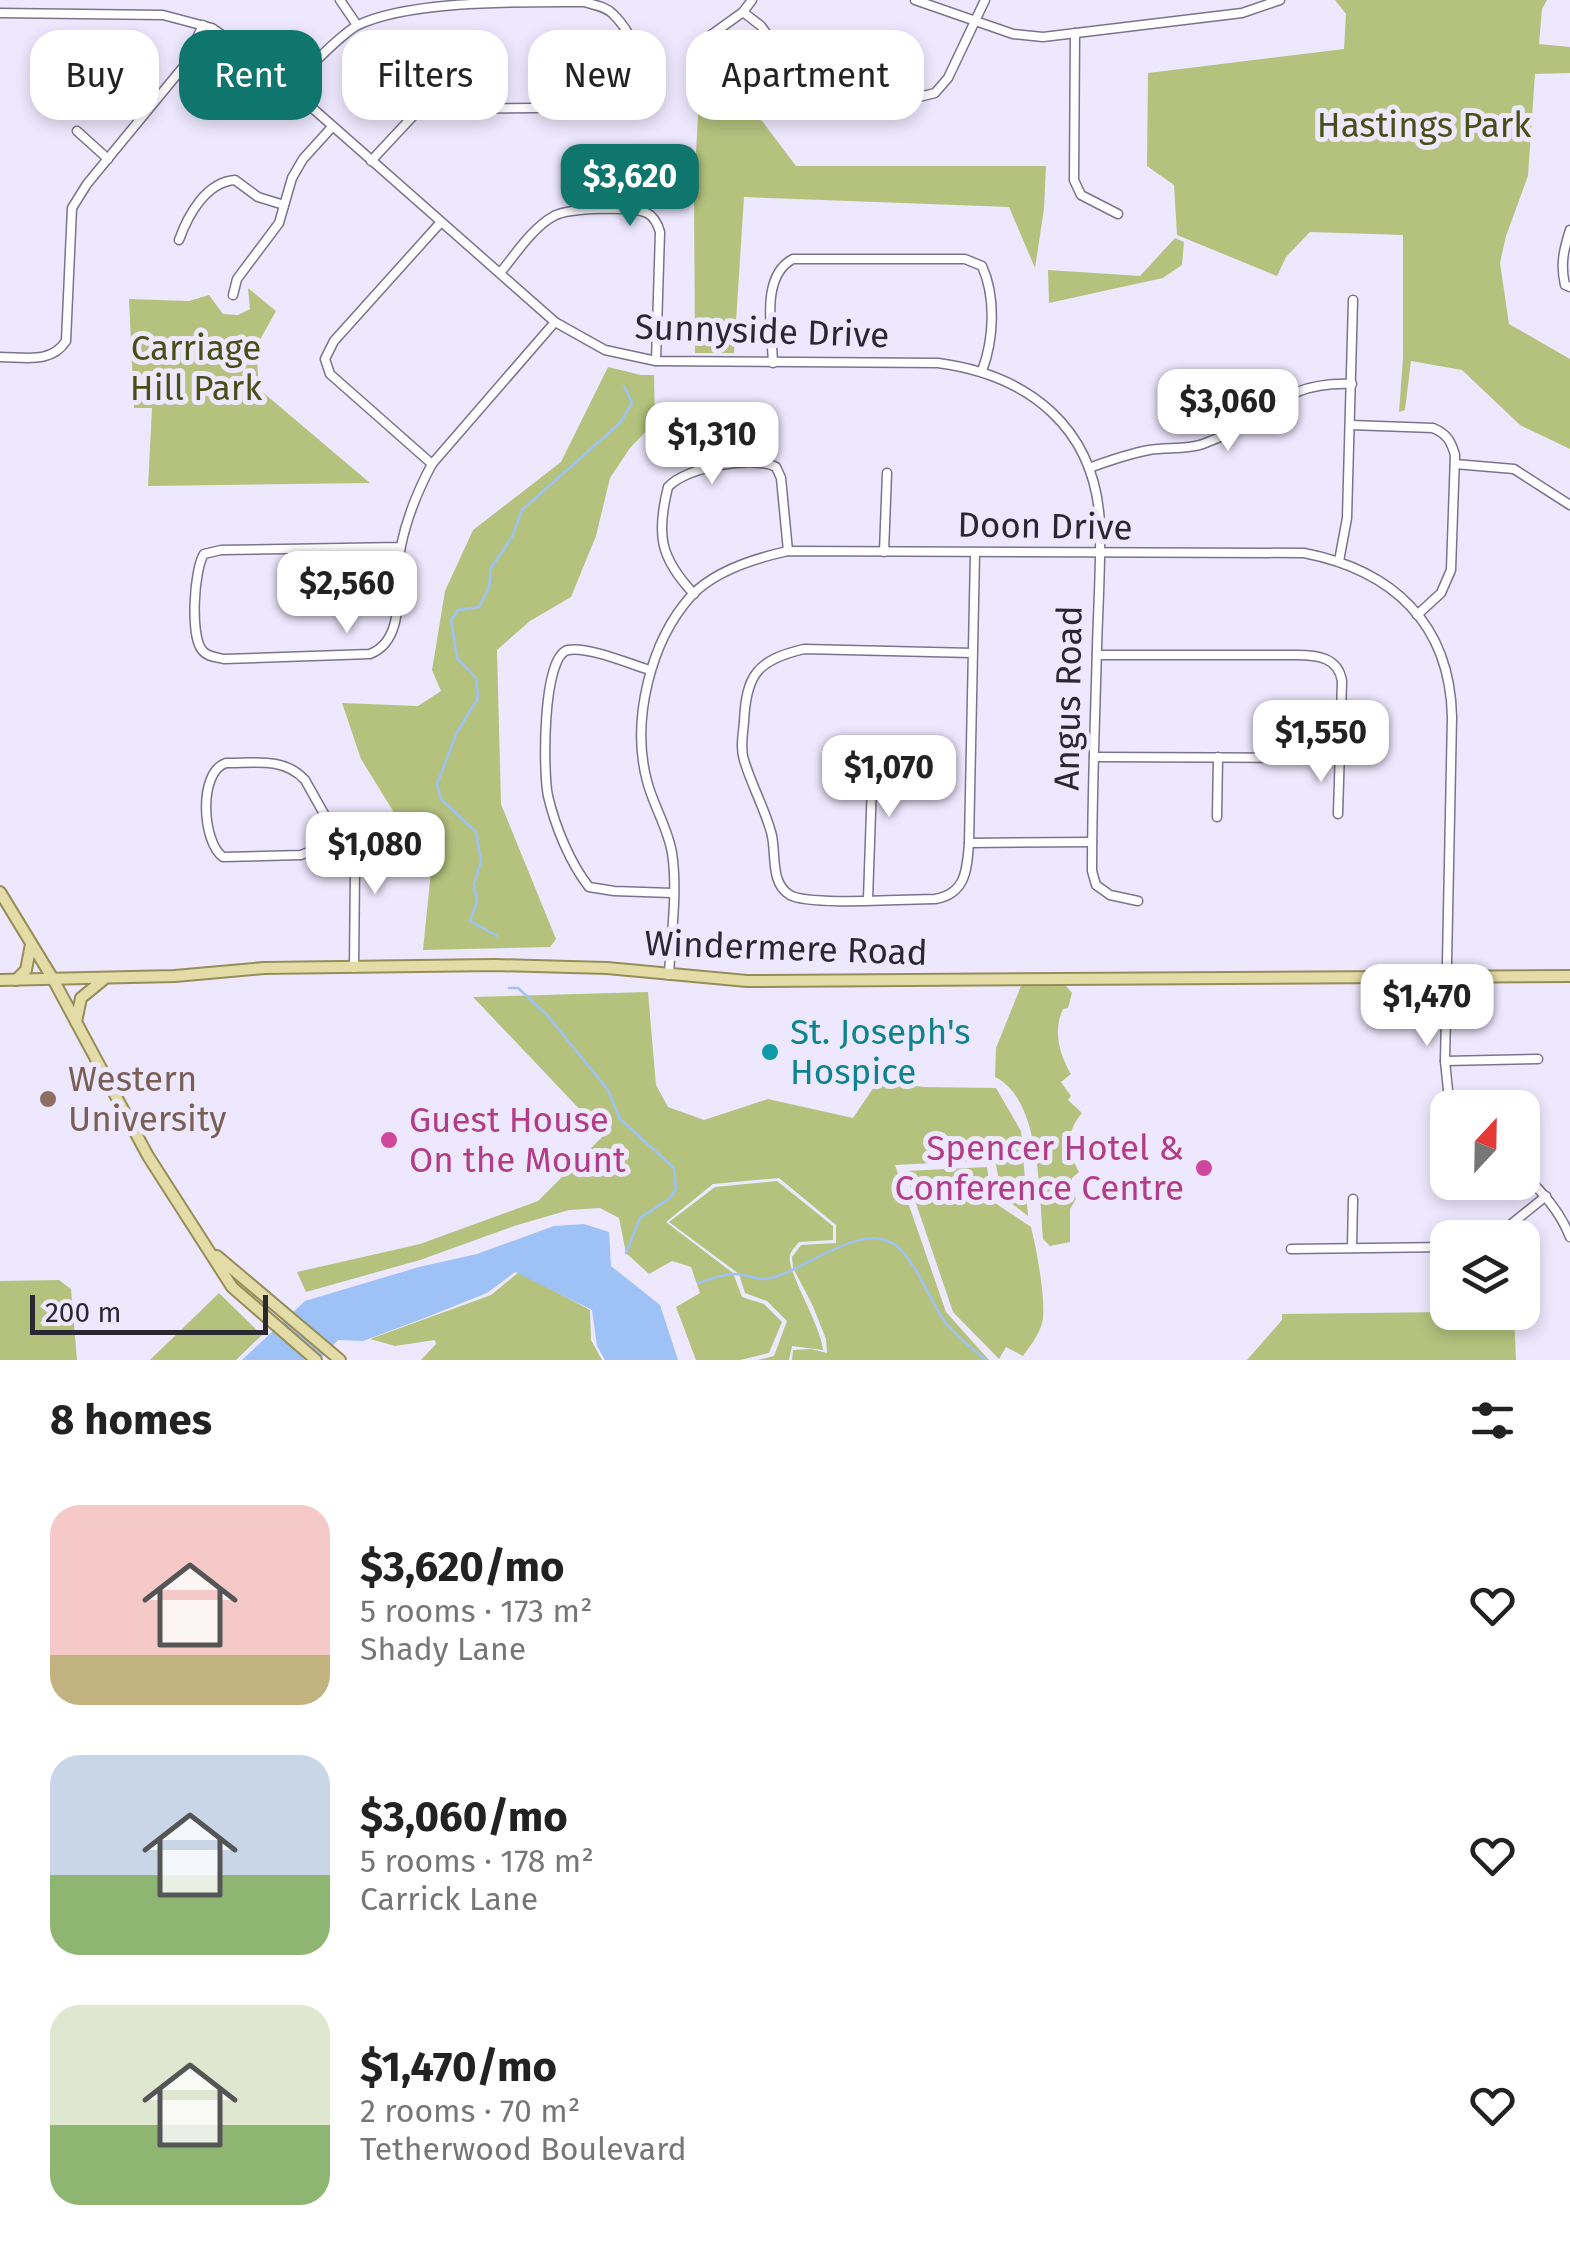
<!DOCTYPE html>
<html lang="en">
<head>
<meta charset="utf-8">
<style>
  body { margin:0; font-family:"Fira Sans",sans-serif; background:#f2f2f2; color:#222; height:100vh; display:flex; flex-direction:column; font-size:38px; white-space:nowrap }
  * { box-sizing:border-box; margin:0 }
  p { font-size:32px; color:#767676 }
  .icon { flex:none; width:55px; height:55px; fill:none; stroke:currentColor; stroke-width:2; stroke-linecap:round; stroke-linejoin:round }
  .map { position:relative; height:1360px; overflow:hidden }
  .panel { display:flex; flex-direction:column; background:#fff; flex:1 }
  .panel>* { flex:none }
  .hud { position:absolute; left:30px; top:30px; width:1000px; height:90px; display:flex; gap:20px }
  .needle { width:65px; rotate:22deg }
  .tools { position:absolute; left:1430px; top:1090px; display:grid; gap:20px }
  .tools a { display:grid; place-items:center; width:110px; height:110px; border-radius:20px; background:#fff; box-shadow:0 5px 15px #0003; font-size:50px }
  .scale { position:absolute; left:30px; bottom:25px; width:238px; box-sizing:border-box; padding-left:10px; border:5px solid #2a2731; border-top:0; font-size:28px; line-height:35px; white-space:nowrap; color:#2a2731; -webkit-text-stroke:8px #eee8fe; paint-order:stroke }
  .price { position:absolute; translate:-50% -85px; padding:0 22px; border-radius:20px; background:#fff; color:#222; font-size:32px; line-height:65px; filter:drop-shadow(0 2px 5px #0008) }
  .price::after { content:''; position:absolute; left:50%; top:60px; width:30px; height:22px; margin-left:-15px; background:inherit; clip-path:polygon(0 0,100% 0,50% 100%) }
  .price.active { background:#0f766e; color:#fff }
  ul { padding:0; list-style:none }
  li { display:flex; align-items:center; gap:30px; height:250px; padding:0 50px }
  li span { display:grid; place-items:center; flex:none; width:280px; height:200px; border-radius:30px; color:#555 }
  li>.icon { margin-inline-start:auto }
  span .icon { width:120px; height:120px; fill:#fffc; stroke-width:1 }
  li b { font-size:42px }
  h2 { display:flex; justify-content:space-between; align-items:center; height:120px; padding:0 50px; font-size:42px }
  .chip { padding:0 35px; border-radius:30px; background:#fff; box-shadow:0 5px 15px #0003; font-size:35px; line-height:90px }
  .chip.active { background:#0f766e; color:#fff }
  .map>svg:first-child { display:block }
</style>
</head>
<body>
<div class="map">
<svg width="1570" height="1360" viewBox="0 0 1570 1360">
  <rect width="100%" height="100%" fill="#eee8fe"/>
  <g fill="#b4c27e">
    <polygon points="1335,0 1547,0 1542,9 1539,44 1570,47 1570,73 1535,74 1528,176 1506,236 1500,263 1509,324 1570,359 1570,449 1520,425 1462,370 1411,361 1405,410 1399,412 1403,358 1403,235 1310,232 1286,257 1277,276 1177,235 1174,185 1147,166 1148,73 1344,49 1346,14"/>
    <polygon points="701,58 715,59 796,166 1046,166 1044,209 1035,268 1009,207 744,197 734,353 695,353 694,191"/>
    <polygon points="1175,238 1184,242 1182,265 1163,278 1049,303 1048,270 1140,276"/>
    <polygon points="248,288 276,311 256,347 259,389 370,483 148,486 152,408 134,408 129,299 189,301 209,295 223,314 238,315 250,309"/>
    <polygon points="608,367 641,375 654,375 655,422 630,448 610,478 596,536 571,597 530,621 497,650 501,804 556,939 550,947 423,950 432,861 398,819 361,759 342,703 418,706 441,691 432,670 445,591 473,530 561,462"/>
    <path d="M1065,985L1072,993L1068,1008L1063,1009C1053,1030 1059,1054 1071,1074L1061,1082L1071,1096L1068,1100L1082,1113C1065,1133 1067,1151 1079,1172L1072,1178V1191L1076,1199L1070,1209V1242L1050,1246L1043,1239C1039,1195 1041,1099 995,1077L996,1048L1021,986Z"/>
    <polygon points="648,992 656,1085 668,1107 704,1120 768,1099 853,1118 878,1081 924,1087 996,1088 1021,1131 1028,1216 1002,1196 995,1160 895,1165 946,1312 989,1360 792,1360 793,1350 811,1349 827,1353 826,1339 812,1304 793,1268 792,1257 801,1245 836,1243 836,1225 779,1178 713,1184 666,1222 733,1273 742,1297 764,1304 782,1322 769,1353 740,1360 696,1360 676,1307 700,1293 691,1267 672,1261 649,1274 626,1253 619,1218 600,1208 569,1210 514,1226 420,1260 306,1292 297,1272 420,1244 538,1201 604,1135 473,997"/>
    <path d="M987,1167L992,1201L1031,1227C1037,1251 1045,1295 1043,1319C1041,1332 1031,1345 1023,1356L1006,1347L999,1359L953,1312L905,1171Z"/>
    <path d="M777,1181L833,1226V1240L799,1242C796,1246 791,1250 790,1256C786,1270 821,1325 823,1350L792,1346L789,1360H758L774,1356L787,1321L767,1301L745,1293L739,1274L669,1222L715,1187Z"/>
    <polygon points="519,1272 590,1310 591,1340 602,1360 421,1360 436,1344 435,1340 395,1346 370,1339 491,1295"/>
    <polygon points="59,1280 71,1289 77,1360 0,1360 0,1281"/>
    <polygon points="219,1293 262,1335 236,1360 150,1360"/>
    <polygon points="1447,1312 1514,1313 1516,1360 1247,1360 1282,1320 1282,1314"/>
  </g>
  <polygon fill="#9fc2f6" points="584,1224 609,1232 611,1266 660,1305 678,1360 605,1360 597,1346 592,1310 515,1272 487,1293 427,1317 363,1341 338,1340 319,1360 242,1360 305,1301 419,1267 477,1254 554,1226"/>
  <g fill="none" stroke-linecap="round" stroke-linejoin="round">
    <g stroke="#9fc2f6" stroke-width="2.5">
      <polyline points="497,936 470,921 477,902 474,884 481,861 476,832 441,799 437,784 457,732 478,698 476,678 457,658 451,620 458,610 479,607 489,587 491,568 512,537 522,510 620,423 632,403 624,386"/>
      <polyline points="509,988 518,988 548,1016 608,1090 620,1119 674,1168 676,1189 670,1198 640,1218 626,1253"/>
      <path d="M698,1283C709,1280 724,1273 736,1274C746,1274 756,1280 766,1279C803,1274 868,1213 901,1250C921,1272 929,1300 946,1323C957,1337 972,1349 986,1360"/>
    </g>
    <g stroke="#7a738c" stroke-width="11">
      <g id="minor">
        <polyline points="340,0 357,25"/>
        <polyline points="915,0 1013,34 1043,37 1242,13 1280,0"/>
        <polyline points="743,12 761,26 799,78 813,90 829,95 919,97 935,93 948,78 985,0"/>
        <path d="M0,13L163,15L212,28L259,61L555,322L605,350L656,361L938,363C1029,375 1096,428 1100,525C1101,566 1098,608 1097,648C1095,723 1092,797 1092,871L1096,885L1110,895L1138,901"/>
        <polyline points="1075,33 1074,180 1081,195 1118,214"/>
        <polyline points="711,35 743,12 752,0"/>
        <path d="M288,89C310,68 331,43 356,26C409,0 520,2 584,2C594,5 605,6 613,14C634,34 657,84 631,107L429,109L413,116L371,161"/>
        <polyline points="77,131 108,159"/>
        <path d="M1570,230C1564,249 1560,264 1565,285L1570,287"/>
        <path d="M179,240C188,215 206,182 235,180L258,197L284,205"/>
        <path d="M500,273C515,255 533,227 554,216C568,208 633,206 647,213C655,217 658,225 660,232L656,361"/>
        <polyline points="233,295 237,279 279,223 292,178 303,159 332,127"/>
        <path d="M0,357C25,357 51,364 66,341L72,208L87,184L184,66L203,25"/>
        <path d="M773,363C772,331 760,276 793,259H965L982,266C996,297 994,339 982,371"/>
        <path d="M1351,425L1433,428C1447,434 1451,441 1455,455L1451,570L1441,593L1417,615"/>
        <polyline points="432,464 330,374 325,359 334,341 441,222"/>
        <polyline points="1455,464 1514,469 1570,505"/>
        <path d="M1089,468C1108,461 1128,454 1149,450C1167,447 1186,450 1203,444C1265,422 1277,381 1352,384"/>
        <path d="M400,547L221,550L204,554C194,569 190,635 202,650C207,657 216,657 224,659L370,654C409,639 394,578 401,546C407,517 418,490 432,464L555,322"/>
        <polyline points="884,552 887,473"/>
        <polyline points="1339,561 1347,518 1353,300"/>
        <path d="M694,594C660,558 656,535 668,487C686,467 752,455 776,467L781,478L788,551"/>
        <path d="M973,653L804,649C757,660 746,675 744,722C743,734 740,748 744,760C751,784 764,807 771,832C777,851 769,883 790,895C809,906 907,899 935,899C966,894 967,869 969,843L975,553"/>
        <path d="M1097,655H1296C1317,655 1338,657 1342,681L1338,814"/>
        <path d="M650,670C630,664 587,646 568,650C542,656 543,773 548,796C555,826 570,863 589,887L614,891L672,893"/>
        <polyline points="1094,757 1341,758"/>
        <polyline points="853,764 872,783 868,899"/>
        <polyline points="1217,817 1218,757"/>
        <path d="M338,840L301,855L223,857C202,842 198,772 226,763C255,763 284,757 305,780L355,869L354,968"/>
        <polyline points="969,843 1092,842"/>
        <path d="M669,975C671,935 678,892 672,853C668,828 653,805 647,781C631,721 650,641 692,595C716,570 756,558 788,551L1304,553C1392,570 1450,623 1452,717L1445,1061L1449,1100L1456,1108"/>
        <polyline points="1445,1061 1538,1059"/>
        <path d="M1522,1172C1542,1192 1560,1211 1570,1237"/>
        <polyline points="1494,1238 1546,1196"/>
        <polyline points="1352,1248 1353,1199"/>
        <polyline points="1291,1249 1448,1247"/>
      </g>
    </g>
    <g stroke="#978d58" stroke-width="14">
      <g id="major">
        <polyline points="0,892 53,979 148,1156 232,1287 316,1360"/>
        <polyline points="0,980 175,976 264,968 495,965 607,968 747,981 1570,976"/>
        <polyline points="16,980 26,970 31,944"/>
        <polyline points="76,1022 81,998 103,980"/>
        <polyline points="217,1256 340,1360"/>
      </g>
    </g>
    <use href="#minor" stroke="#fff" stroke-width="8"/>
    <use href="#major" stroke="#e4dca7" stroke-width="10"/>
  </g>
  <circle fill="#0f9aa8" stroke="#eee8fe" stroke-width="4" cx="770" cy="1052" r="10"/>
  <circle fill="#8d6e63" stroke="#eee8fe" stroke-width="4" cx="48" cy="1099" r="10"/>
  <g fill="#d1479c" stroke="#eee8fe" stroke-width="4">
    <circle cx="389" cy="1140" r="10"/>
    <circle cx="1204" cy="1168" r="10"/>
  </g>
  <g text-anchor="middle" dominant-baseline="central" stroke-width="10" stroke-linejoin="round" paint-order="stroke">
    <g font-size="35" fill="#464f15" stroke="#eee8fe">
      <text x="1424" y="125">Hastings Park</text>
      <text x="196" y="348">Carriage<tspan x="196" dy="40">Hill Park</tspan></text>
    </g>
    <g font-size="35" fill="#2a2731" stroke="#eee8fe">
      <text transform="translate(762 331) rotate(2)">Sunnyside Drive</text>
      <text transform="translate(1045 526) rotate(1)">Doon Drive</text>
      <text transform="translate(1068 698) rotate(-89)">Angus Road</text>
      <text transform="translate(786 948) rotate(2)">Windermere Road</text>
    </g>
    <g font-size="35" fill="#0d838f" stroke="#eee8fe" text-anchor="start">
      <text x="790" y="1032">St. Joseph's<tspan x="790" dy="40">Hospice</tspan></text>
    </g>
    <g font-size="35" fill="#785e54" stroke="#eee8fe" text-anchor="start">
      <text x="68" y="1079">Western<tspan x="68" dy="40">University</tspan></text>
    </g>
    <g font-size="35" fill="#b23c85" stroke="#eee8fe" text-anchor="start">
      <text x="409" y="1120">Guest House<tspan x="409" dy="40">On the Mount</tspan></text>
      <text x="1184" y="1148" text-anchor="end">Spencer Hotel &amp;<tspan x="1184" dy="40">Conference Centre</tspan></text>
    </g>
  </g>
</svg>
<div class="tools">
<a><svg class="needle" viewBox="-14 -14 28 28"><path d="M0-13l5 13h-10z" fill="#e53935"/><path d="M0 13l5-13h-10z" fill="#767676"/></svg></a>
<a><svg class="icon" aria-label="layers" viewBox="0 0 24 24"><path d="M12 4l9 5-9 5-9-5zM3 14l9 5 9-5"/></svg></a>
</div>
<div class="scale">200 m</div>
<b class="price active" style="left:630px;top:229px">$3,620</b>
<b class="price" style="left:1228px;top:454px">$3,060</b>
<b class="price" style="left:712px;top:487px">$1,310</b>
<b class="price" style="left:347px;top:636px">$2,560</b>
<b class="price" style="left:1321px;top:785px">$1,550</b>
<b class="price" style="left:889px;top:820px">$1,070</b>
<b class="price" style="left:375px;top:897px">$1,080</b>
<b class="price" style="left:1427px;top:1049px">$1,470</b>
<div class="hud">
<a class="chip">Buy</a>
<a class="chip active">Rent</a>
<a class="chip">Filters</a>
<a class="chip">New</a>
<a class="chip">Apartment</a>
</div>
</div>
<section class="panel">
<h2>8 homes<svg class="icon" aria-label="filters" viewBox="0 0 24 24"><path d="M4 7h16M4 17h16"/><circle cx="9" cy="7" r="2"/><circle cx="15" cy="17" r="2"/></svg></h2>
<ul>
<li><span style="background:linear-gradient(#f6c9c9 75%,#c2b280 0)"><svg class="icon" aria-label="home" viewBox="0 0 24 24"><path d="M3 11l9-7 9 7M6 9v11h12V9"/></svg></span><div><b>$3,620/mo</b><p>5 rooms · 173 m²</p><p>Shady Lane</p></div><svg class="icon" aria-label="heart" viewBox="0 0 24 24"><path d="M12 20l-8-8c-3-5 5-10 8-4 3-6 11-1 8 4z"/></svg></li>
<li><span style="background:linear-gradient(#c9d6e8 60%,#8fb573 0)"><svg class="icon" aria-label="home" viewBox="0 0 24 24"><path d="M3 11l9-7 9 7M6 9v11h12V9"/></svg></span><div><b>$3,060/mo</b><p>5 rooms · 178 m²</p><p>Carrick Lane</p></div><svg class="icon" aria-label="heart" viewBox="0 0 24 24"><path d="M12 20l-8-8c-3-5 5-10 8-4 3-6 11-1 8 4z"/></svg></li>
<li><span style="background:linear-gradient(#dfe7d0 60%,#8fb573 0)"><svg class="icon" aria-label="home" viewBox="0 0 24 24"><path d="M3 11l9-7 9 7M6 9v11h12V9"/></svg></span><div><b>$1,470/mo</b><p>2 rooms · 70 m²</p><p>Tetherwood Boulevard</p></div><svg class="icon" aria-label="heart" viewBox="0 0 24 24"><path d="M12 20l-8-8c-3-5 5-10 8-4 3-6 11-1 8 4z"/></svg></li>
</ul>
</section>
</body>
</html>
